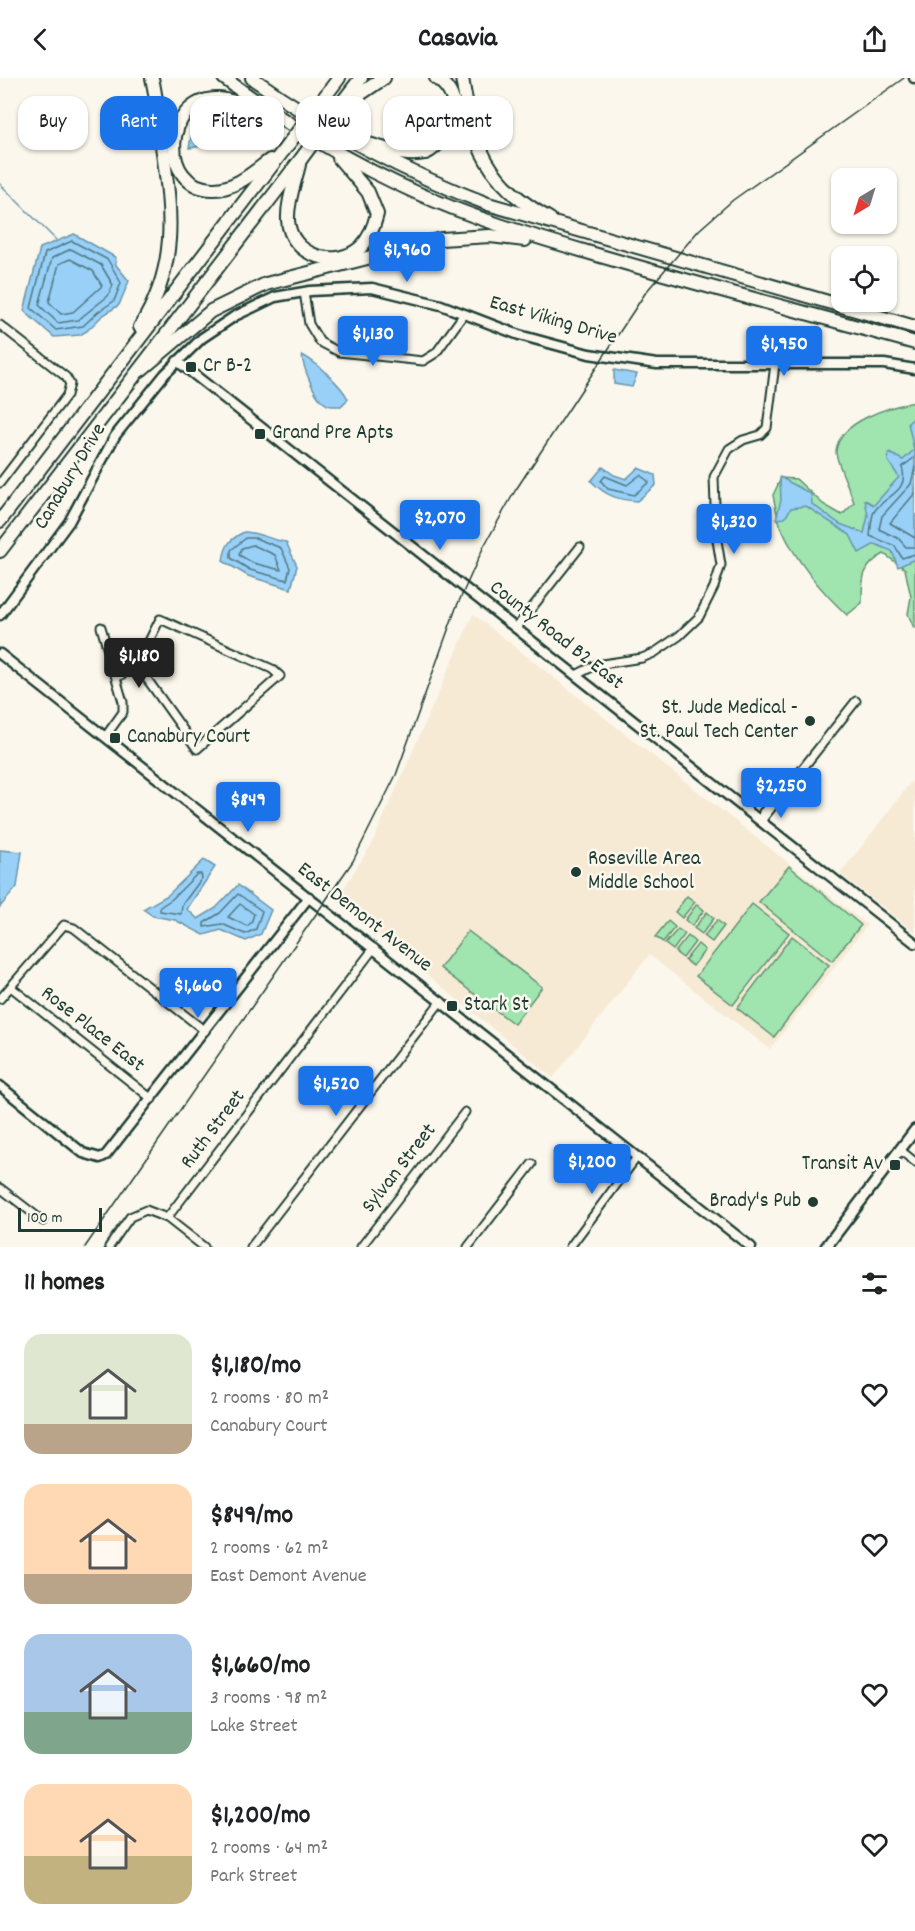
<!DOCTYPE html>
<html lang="en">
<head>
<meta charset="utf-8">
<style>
  body { margin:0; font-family:Dekko,sans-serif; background:#f2f2f2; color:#202124; height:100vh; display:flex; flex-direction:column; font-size:22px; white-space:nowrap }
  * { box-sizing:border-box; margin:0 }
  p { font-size:20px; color:#757577 }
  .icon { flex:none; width:33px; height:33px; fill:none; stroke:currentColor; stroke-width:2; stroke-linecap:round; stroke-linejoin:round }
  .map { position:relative; height:1169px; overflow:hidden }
  .drawer { display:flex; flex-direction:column; background:#fff; flex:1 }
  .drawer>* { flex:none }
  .top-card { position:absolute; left:18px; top:18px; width:600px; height:54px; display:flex; gap:12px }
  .needle { width:39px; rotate:218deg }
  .controls { position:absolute; left:831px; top:90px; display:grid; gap:12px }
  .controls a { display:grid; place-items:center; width:66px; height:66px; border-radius:12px; background:#fff; box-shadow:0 2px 4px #0004; font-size:30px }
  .scale { position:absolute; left:18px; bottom:15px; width:84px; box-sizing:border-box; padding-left:6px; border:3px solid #1f3d34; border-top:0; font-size:16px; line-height:21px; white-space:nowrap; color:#1f3d34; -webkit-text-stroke:4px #fbf7ec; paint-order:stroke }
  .price { position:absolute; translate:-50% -51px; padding:0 14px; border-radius:6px; background:#1a73e8; color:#fff; font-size:20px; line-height:39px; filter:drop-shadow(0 2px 3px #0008) }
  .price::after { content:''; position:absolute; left:50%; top:36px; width:18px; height:14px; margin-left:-9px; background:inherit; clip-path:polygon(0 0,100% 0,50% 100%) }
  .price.active { background:#222; color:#fff }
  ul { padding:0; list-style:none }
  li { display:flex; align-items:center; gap:18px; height:150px; padding:0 24px }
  li span { display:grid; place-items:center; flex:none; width:168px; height:120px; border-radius:18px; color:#555 }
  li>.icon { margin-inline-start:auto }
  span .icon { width:72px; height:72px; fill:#fffc; stroke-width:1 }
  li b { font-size:26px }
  h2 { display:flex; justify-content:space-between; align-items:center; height:72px; padding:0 24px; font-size:26px }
  .chip { padding:0 21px; border-radius:18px; background:#fff; box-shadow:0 2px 4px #0004; font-size:21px; line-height:54px }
  .chip.active { background:#1a73e8; color:#fff }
  header { display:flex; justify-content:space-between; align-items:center; height:78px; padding:0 24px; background:#fff; font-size:27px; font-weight:700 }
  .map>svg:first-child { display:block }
</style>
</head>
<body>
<header><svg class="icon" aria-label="back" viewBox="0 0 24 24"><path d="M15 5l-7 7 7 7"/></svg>Casavia<svg class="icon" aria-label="share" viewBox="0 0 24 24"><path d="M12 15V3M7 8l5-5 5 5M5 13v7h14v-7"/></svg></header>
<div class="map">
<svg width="915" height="1169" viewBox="0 0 915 1169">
  <rect width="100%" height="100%" fill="#fbf7ec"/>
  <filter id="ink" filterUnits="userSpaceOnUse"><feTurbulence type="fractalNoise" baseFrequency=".0167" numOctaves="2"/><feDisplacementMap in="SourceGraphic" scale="12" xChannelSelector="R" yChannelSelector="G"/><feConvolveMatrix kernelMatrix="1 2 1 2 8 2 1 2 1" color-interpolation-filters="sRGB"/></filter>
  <g filter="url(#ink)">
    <g fill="#f6ead4">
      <polygon points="473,536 867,847 770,971 649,877 553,1000 336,822 372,766"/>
      <polygon points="915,699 915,854 840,796"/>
    </g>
    <g fill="#a0e4b0" stroke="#609072" stroke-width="1.5">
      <path d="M915,324V550H914L908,536L911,519L905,491L884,476C861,488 862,502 862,525L847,537C822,514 794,481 781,449C777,439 775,427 773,417L781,400L796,401L823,426L842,437L854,425C851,413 835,382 836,373C839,343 891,328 915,324Z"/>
      <polygon points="789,788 861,847 832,883 759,824"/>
      <polygon points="687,818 695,824 682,840 675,834"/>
      <polygon points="697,826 704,832 692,848 685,842"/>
      <polygon points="752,826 789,855 733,927 696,898"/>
      <polygon points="707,834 714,840 702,856 694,850"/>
      <polygon points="717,842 724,848 712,864 704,858"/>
      <polygon points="668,843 675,849 663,864 655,859"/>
      <polygon points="678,851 685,856 673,872 665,866"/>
      <polygon points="468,853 542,909 514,946 440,890"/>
      <polygon points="688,858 695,864 683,880 675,874"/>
      <polygon points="792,858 829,887 774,959 737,930"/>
      <polygon points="698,866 705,872 693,888 685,882"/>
    </g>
    <g fill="#99d0f8" stroke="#6895aa" stroke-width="1.5">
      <polygon points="213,35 236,41 249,50 239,66 226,64 189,70 194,44"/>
      <polygon points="74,156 115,179 116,187 129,203 119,227 102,238 87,253 80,257 54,259 24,233 40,170"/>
      <path d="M302,277C315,283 342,308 348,321L341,328C335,328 328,329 323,324C314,317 303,289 302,277Z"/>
      <polygon points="614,292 637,296 632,309 614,306"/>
      <polygon points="915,339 915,481 898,489 892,473 875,466 859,475 850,457 806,428 791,430 785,440 776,441 781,422 780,399 811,416 812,426 840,446 864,455 868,438 865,422 874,427 899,399 888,383 889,375 903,382 914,372 908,345"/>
      <path d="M603,389L614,397L626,401L638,390L655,397L656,407L637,423C617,422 605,417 591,403Z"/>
      <path d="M244,454C259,454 270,462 286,464L297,488L291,511L248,498L223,483C225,467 230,461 244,454Z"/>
      <path d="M749,695C758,694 769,702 769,711L765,716H756L746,709L744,700Z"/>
      <polygon points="0,772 22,774 17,809 0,829"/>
      <polygon points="204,782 215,789 187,831 198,841 216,830 238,807 271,832 261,856 246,863 221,852 204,857 175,842 153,838 143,831 168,817"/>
    </g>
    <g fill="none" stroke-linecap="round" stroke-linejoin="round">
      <g stroke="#507882" stroke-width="1.5">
        <polygon points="214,42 233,47 239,54 235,59 199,61 200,49"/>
        <polygon points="72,163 108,182 121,205 114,223 98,234 83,248 56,252 31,230 45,175"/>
        <polygon points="71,171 101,187 113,207 108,218 78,242 58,245 39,227 52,180"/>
        <polygon points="70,181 93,193 102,208 73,234 61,236 49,224 59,186"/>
        <path d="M915,379L902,389C910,416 884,417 874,434C871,439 871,451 870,458L895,468L902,480L915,476"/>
        <polyline points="915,389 911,406 882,438 879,451 899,461 906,469 915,469"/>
        <polygon points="640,397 649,404 634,417 608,411 601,403 605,398 627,407"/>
        <polyline points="915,415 890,445 915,460"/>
        <polygon points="246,460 255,460 281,470 290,490 287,502 250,492 231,480 231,472"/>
        <polygon points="253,467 275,477 281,492 253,485 239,477 242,470"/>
        <polygon points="197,796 201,796 202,800 182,827 181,836 160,833 160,829 172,821"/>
        <polygon points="238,816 262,833 256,851 245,856 222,846 204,849 204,845 220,835"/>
        <polygon points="240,826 254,836 251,845 247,848 228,839"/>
      </g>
      <polyline stroke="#6895aa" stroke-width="1.5" points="0,106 56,162"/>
      <g stroke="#1f3d34" stroke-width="11">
        <g id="minor">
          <polyline points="304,214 309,246 320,264 339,274 423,283 436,275 464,236"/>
          <polyline points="0,247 66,299 70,306 67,317 0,405"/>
          <polygon points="160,541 272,591 280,598 197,671 137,587"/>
          <polyline points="101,549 123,624 123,634 105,659"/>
          <polyline points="516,550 580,469"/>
          <polyline points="576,597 596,587 642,580 654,575 679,558 699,539 714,509 721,487 716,456 714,399 729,371 743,362 760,357 767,350 775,286"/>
          <polyline points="118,599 137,587"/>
          <polyline points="761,743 856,623"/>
          <polyline points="761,743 763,734 777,721"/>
          <polyline points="12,910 152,1021"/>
          <polyline points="0,921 64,847 74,850 205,953"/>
          <polyline points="900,1072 915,1084"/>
          <polyline points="0,1110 43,1143"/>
          <polyline points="167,1140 374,870"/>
          <polyline points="109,1169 130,1139 146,1132 167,1140 204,1169"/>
          <polyline points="251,1169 441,923"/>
          <polyline points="361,1169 465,1034"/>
          <polyline points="468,1169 532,1086"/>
          <polyline points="570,1169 637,1079"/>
        </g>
      </g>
      <g stroke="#1f3d34" stroke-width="13">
        <g id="tertiary">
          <polyline points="914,0 915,0"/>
          <polyline points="177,283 915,865"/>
          <polyline points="0,537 69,444 115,358 165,296 202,260 235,238 275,219 310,213 372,210 441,227 519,257 589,276 657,286 884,286 915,291"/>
          <polyline points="0,576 751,1169"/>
          <polyline points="0,1008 83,1075 100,1080 106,1077 309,819"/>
        </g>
      </g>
      <g stroke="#1f3d34" stroke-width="14">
        <polyline id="secondary" points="826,1169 915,1052"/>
      </g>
      <g stroke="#1f3d34" stroke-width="16">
        <g id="motorway">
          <path d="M224,0C284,45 346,83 415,114C476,142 540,160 604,179C707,209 811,236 915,265"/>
          <path d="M252,0C326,52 403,94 488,126L915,249"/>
          <path d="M462,0C472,67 488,107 550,141"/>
          <polyline points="323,21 339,0"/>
          <polyline points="344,22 361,0"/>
          <polyline points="338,31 384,0"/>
          <path d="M266,36C251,30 234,22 218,21C163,20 158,110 213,111C234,112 254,94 270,82"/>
          <path d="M361,64C383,69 403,80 425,75C431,74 435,68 440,64C459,45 460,16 436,0"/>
          <path d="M299,87C295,104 287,124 288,142C290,178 336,192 361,169C370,160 374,148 377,136L368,114L339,80"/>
          <path d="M140,249C178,189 172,135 162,68C159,45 157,22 152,0"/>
          <polyline points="141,292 211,233 266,206 441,161 490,158 525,162"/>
          <polyline points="0,443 283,73"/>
          <polyline points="0,473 301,81"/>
        </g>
      </g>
      <use href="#minor" stroke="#fbf7ec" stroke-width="7"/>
      <use href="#tertiary" stroke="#fbf7ec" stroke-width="8"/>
      <use href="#secondary" stroke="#fbf7ec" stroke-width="9"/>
      <use href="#motorway" stroke="#fbf7ec" stroke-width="12"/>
      <polyline stroke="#1f3d34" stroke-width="1.5" points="85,1169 353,783 396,697 456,530 484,468 515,413 646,214 699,152 733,122 904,0"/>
      <g stroke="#1f3d34" stroke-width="16" stroke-linecap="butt">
        <g id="motorway-bridge">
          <polyline points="283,73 323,21"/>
          <polyline points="301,81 338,31"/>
        </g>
      </g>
      <use href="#motorway-bridge" stroke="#fbf7ec" stroke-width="12"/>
    </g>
  </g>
  <g fill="#1f3d34" stroke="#fbf7ec" stroke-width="2">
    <rect x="185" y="283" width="12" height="12" rx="3"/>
    <rect x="254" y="350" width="12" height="12" rx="3"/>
    <circle cx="810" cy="643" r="6"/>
    <rect x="109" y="654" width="12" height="12" rx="3"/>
    <circle cx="576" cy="794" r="6"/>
    <rect x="446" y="922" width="12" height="12" rx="3"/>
    <rect x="889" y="1081" width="12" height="12" rx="3"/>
    <circle cx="813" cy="1124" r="6"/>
  </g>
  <g text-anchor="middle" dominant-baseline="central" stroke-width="5" stroke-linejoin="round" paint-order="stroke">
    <g font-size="21" fill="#1f3d34" stroke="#fbf7ec">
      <text transform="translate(553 243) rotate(16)">East Viking Drive</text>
      <text transform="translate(71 399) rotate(-59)">Canabury Drive</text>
      <text transform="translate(556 558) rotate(38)">County Road B2 East</text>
      <text transform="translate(364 840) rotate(38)">East Demont Avenue</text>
      <text transform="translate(92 952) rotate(38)">Rose Place East</text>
      <text transform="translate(214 1052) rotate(-53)">Ruth Street</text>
      <text transform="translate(400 1091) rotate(-52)">Sylvan Street</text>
    </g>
    <g font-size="21" fill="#1f3d34" stroke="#fbf7ec" text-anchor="start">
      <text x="203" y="289">Cr B-2</text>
      <text x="272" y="356">Grand Pre Apts</text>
      <text x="798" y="631" text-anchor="end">St. Jude Medical -<tspan x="798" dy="24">St. Paul Tech Center</tspan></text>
      <text x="127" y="660">Canabury Court</text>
      <text x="588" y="782">Roseville Area<tspan x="588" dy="24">Middle School</tspan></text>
      <text x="464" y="928">Stark St</text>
      <text x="883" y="1087" text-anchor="end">Transit Av</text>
      <text x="801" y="1124" text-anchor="end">Brady's Pub</text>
    </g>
  </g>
</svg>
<div class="controls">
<a><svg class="needle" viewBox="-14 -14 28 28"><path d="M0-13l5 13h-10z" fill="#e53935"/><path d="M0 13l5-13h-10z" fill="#757577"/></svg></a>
<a><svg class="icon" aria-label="locate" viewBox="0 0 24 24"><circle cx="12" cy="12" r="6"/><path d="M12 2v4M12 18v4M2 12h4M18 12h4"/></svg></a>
</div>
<div class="scale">100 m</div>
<b class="price" style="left:407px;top:205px">$1,960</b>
<b class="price" style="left:373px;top:289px">$1,130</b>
<b class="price" style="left:784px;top:299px">$1,950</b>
<b class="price" style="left:440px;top:473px">$2,070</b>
<b class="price" style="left:734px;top:477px">$1,320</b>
<b class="price active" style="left:139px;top:611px">$1,180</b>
<b class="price" style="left:781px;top:741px">$2,250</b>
<b class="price" style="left:248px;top:755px">$849</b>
<b class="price" style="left:198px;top:941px">$1,660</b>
<b class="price" style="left:336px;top:1039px">$1,520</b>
<b class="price" style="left:592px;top:1117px">$1,200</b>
<div class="top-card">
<a class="chip">Buy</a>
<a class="chip active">Rent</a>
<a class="chip">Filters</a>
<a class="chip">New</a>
<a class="chip">Apartment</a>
</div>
</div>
<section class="drawer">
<h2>11 homes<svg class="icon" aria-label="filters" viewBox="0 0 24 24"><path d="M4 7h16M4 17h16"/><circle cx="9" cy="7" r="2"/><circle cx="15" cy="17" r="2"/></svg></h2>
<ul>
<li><span style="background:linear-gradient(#dfe7d0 75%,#b9a48a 0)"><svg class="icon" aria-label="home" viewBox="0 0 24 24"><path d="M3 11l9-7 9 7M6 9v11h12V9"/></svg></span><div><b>$1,180/mo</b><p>2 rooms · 80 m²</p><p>Canabury Court</p></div><svg class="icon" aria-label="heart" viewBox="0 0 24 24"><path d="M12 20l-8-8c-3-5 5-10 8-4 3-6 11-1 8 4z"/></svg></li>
<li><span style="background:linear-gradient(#ffd9b3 75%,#b9a48a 0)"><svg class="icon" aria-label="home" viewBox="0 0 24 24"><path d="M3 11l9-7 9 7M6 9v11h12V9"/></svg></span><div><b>$849/mo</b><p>2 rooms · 62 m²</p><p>East Demont Avenue</p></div><svg class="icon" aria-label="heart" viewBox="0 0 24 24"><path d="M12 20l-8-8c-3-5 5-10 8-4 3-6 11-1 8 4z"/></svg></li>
<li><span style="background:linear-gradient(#a9c7e8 65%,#7fa58c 0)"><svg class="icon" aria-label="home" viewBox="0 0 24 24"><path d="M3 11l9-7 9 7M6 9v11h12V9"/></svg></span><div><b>$1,660/mo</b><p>3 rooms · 98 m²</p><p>Lake Street</p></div><svg class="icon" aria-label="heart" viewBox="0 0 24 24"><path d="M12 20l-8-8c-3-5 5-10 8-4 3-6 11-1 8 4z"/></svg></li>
<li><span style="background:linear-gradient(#ffd9b3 60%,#c2b280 0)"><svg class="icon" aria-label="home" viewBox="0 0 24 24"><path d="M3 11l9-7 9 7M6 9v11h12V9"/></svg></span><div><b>$1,200/mo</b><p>2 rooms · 64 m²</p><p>Park Street</p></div><svg class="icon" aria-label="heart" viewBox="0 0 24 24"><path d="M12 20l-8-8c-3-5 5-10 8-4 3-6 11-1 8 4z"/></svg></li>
</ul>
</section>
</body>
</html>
